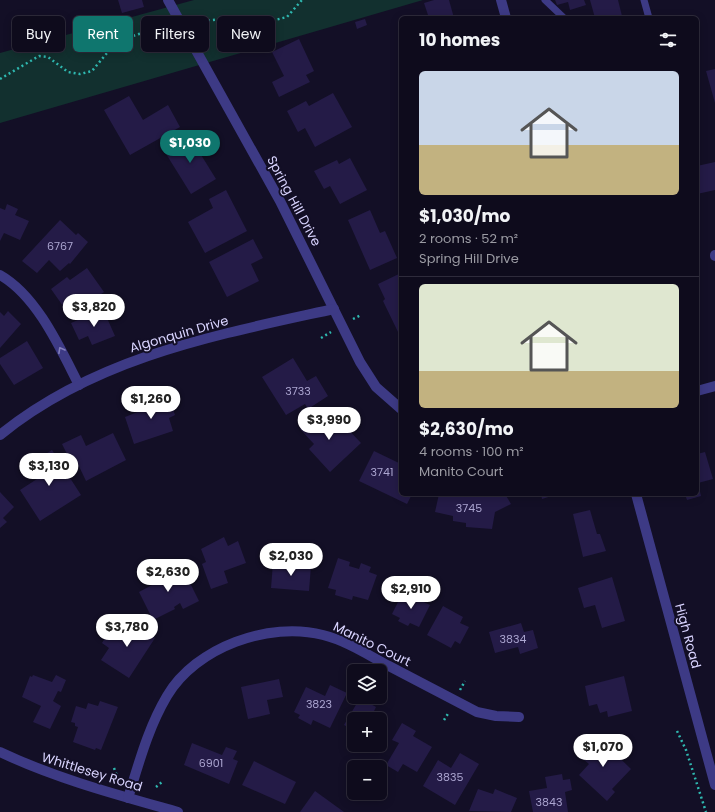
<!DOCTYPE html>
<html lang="en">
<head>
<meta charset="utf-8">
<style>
  body { margin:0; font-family:Poppins,sans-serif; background:#1c1929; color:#f1f3f6; height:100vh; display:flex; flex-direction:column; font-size:15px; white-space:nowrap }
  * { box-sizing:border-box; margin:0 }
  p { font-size:13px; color:#9b9ba3 }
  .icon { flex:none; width:22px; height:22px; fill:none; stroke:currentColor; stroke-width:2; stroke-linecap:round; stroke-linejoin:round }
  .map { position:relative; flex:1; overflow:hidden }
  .drawer { position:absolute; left:399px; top:16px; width:300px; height:480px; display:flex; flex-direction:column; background:#0e0b1c; border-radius:6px; box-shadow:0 2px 10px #0003,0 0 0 1px #2e2b3b }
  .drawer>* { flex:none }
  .guide { position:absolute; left:12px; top:16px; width:327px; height:36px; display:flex; gap:8px }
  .fabs { position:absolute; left:347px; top:664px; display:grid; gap:8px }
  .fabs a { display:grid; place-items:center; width:40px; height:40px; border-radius:6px; background:#0e0b1c; box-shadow:0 2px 10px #0003,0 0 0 1px #2e2b3b; font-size:20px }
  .price { position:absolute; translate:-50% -34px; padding:0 9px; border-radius:14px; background:#fff; color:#222; font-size:13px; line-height:26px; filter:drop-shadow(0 1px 2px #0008) }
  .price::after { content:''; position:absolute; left:50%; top:24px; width:12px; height:9px; margin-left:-6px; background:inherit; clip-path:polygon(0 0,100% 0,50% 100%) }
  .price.selected { background:#0f766e; color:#fff }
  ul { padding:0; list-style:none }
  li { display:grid; align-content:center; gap:8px; height:212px; padding:0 20px }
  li+li { border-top:1px solid #2e2b3b }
  li span { display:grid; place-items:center; height:124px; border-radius:6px; color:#555 }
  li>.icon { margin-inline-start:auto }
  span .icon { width:72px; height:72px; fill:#fffc; stroke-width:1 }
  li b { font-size:17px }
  h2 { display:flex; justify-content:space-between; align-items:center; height:48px; padding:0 20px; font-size:17px }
  .pill { padding:0 14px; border-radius:6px; background:#0e0b1c; box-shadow:0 2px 10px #0003,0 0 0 1px #2e2b3b; font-size:14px; line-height:36px }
  .pill.selected { background:#0f766e; color:#fff }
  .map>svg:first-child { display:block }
</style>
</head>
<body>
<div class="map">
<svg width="715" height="812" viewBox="0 0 715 812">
  <rect width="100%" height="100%" fill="#130f26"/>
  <polygon fill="#12302f" points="194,0 423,0 0,123 0,53"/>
  <g fill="#241b47">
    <polygon points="118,0 142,0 144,7 122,13"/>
    <polygon points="434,0 449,0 454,18 429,18 424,3"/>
    <polygon points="555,0 584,0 586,5 570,10 568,2 557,5"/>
    <polygon points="590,0 618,0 622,16 614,18 595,18"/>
    <polygon points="365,19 367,25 357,29 355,22"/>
    <polygon points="299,39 314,71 306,75 310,82 279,97 272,82 284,76 272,52"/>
    <polygon points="715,69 715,103 706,71"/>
    <polygon points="333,93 352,127 315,147 305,128 298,132 287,111 306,101 309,106"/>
    <polygon points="129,96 143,120 168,105 180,127 130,155 104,110"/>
    <polygon points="188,134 216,179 191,194 163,149"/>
    <polygon points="350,158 367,190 340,204 330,186 324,189 314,171 337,160 339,164"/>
    <polygon points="715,162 715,190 697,194 697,166"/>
    <polygon points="226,190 247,231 205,253 188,222 213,208 209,199"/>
    <polygon points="7,204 18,209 15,215 29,221 20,240 4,233 0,241 0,208 5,210"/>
    <polygon points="370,210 380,233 385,231 397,258 370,270 348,220"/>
    <polygon points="60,220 76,235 78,233 88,242 70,264 69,263 60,271 49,260 37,273 22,261"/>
    <polygon points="253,239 263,258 251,264 259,281 227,297 209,262"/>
    <polygon points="87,268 104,292 75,312 68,303 63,306 51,289 67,277 70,280"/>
    <polygon points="401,273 401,333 399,334 383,301 385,299 378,284"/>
    <polygon points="103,309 115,336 92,345 88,336 79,340 71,323"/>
    <polygon points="8,311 21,324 0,348 0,312 4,316"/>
    <polygon points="27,341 43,368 14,385 0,364 0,358"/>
    <polygon points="293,358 307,381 316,376 328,396 308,409 305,404 286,415 262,377"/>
    <polygon points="168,395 175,415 169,418 173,431 134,444 125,417 145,409 143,404"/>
    <polygon points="321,410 339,429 344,425 361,443 330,472 309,449 314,444 300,429"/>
    <polygon points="113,433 126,460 86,481 76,460 71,462 62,444 81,435 86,446"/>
    <polygon points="52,450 81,495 40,521 20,490 37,479 28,465"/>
    <polygon points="374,451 401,464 401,494 412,494 407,504 359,481"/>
    <polygon points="705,452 713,479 698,483 701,496 687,500 685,494 697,494 697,454"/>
    <polygon points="0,492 14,507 3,518 7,522 0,528"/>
    <polygon points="439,494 505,494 511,504 495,512 492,529 466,527 466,523 453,521 453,516 435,512"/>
    <polygon points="541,494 558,494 542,499"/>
    <polygon points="590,510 597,534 600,534 606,551 583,557 573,514"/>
    <polygon points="224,537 228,546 238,541 246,563 224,571 228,583 211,589 202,564 206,562 201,549"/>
    <polygon points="338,558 350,562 349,566 359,569 361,563 371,567 369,572 377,575 368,600 353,596 352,600 335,595 336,590 328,588"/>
    <polygon points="171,562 181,580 187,577 199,601 183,609 180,603 174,607 175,609 153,620 139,592 154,584 151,579 164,572 162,567"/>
    <polygon points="273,563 311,566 309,591 271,588"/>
    <polygon points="612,577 625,621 602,628 595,605 584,608 578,588"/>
    <polygon points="403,592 430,605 419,627 410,623 408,626 398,621 400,618 392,614"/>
    <polygon points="443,606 463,617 460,623 469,627 460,644 455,641 451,648 427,635"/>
    <polygon points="125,618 155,638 129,678 101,660 109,648 102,643 108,633 113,636"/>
    <polygon points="521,623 524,632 533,630 538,648 520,654 518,647 495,653 489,632"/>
    <polygon points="33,675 52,682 56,675 66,680 61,692 58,691 53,701 61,706 50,729 33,722 41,706 22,697 30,676 32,677"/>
    <polygon points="624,676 632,711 608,717 607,711 600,713 597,704 589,706 585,686"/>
    <polygon points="279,679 283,697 267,700 270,714 248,719 241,687"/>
    <polygon points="330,685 347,693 330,728 313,720 311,725 298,718 300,715 294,712 306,687 325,696"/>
    <polygon points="360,698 376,707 374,711 381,715 378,719 354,719 354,730 344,725"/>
    <polygon points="100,701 118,707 101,750 96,748 95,750 73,742 78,727 75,726 75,723 71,722 76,706 86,709 88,703 98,706"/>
    <polygon points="380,720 387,724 380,736"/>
    <polygon points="402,723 416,731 413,736 432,747 417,772 403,764 398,772 386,765 399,743 392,740"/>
    <polygon points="598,737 631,769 612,789 615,792 607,801 579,775 589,764 578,755 590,742 592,744"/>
    <polygon points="192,743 222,755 226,747 237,751 233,759 238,761 229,784 184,765"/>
    <polygon points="460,753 479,764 455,805 423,786 438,760 451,768"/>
    <polygon points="254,761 296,782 285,804 242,785"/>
    <polygon points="562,774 563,780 570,779 572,790 565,792 568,812 533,812 529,791 547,788 545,777"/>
    <polygon points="478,789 493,794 495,789 517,798 511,812 469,811"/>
    <polygon points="315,791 344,812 300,812"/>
  </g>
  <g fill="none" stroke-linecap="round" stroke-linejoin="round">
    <g stroke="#2fb8b0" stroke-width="2.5" stroke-dasharray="2 3" stroke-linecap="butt">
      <polyline points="203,21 241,17 275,20 287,17 302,0"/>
      <polyline points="0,79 39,56 48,57 68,72 80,74 92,71 117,41 161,27"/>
      <polyline points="353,319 361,315"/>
      <polyline points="321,338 331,332"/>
      <polyline points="460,690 465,681"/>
      <polyline points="444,720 449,712"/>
      <polyline points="677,731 686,750 706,812"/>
      <polyline points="114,768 117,776"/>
      <polyline points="156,787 162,782"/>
    </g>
    <g stroke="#3d3a85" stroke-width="7">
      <polyline points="545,0 564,18"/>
      <polyline points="644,0 649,18"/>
    </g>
    <g stroke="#3d3a85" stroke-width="10">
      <polyline points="168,0 280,201 360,362 376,387 401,409"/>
      <polyline points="715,255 715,256"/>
      <path d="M0,275C37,296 60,348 79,385"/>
      <polyline points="697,391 715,386"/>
      <path d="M0,435C96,357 216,335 334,309"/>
      <path d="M0,752C57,779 118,795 178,812"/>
      <path d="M128,798C139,763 148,728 167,696C196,647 269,621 323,635C347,641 368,655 389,666C418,681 448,697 477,712L496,716L519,717"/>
    </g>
    <g stroke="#3d3a85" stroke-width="10">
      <polyline points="501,0 506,18"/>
      <polyline points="636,494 715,785"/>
    </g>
  </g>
  <defs><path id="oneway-chevron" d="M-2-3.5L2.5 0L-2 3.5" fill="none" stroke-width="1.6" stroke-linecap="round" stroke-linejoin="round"/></defs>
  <use stroke="#837fbc" href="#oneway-chevron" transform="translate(61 350) rotate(-119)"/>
  <g text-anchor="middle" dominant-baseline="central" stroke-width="4" stroke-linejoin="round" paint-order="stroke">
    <g font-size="11" fill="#aca6d1">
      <text x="60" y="246">6767</text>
      <text x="298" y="391">3733</text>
      <text x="382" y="472">3741</text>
      <text x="469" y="508">3745</text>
      <text x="513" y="639">3834</text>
      <text x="319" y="704">3823</text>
      <text x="211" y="763">6901</text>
      <text x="450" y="777">3835</text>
      <text x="549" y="802">3843</text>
    </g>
    <g font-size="13" fill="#d9d4ff" stroke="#130f26">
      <text transform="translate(294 201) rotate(62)">Spring Hill Drive</text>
      <text transform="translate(179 334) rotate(-16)">Algonquin Drive</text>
      <text transform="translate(688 636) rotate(75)">High Road</text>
      <text transform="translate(372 644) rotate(26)">Manito Court</text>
      <text transform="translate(92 772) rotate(17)">Whittlesey Road</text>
    </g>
  </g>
</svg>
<div class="fabs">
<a><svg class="icon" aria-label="layers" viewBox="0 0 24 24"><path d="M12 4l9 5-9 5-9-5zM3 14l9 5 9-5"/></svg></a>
<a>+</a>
<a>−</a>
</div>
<b class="price selected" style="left:190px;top:164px">$1,030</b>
<b class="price" style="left:94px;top:328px">$3,820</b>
<b class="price" style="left:151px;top:420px">$1,260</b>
<b class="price" style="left:329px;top:441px">$3,990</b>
<b class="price" style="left:49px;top:487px">$3,130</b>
<b class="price" style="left:291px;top:577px">$2,030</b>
<b class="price" style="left:168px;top:593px">$2,630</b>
<b class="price" style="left:411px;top:610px">$2,910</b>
<b class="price" style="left:127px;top:648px">$3,780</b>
<b class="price" style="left:603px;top:768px">$1,070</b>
<div class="guide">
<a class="pill">Buy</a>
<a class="pill selected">Rent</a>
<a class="pill">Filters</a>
<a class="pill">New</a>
</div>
<section class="drawer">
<h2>10 homes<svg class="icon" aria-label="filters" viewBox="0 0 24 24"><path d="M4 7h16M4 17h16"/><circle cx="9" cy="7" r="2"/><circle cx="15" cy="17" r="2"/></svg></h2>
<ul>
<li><span style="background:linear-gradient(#c9d6e8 60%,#c2b280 0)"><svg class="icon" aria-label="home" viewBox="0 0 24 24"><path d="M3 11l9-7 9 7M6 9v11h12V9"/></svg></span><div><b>$1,030/mo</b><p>2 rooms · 52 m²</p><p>Spring Hill Drive</p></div></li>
<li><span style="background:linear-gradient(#dfe7d0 70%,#c2b280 0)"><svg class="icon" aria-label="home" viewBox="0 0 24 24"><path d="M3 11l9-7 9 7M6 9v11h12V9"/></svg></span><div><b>$2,630/mo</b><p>4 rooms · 100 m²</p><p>Manito Court</p></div></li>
</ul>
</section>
</div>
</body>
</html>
